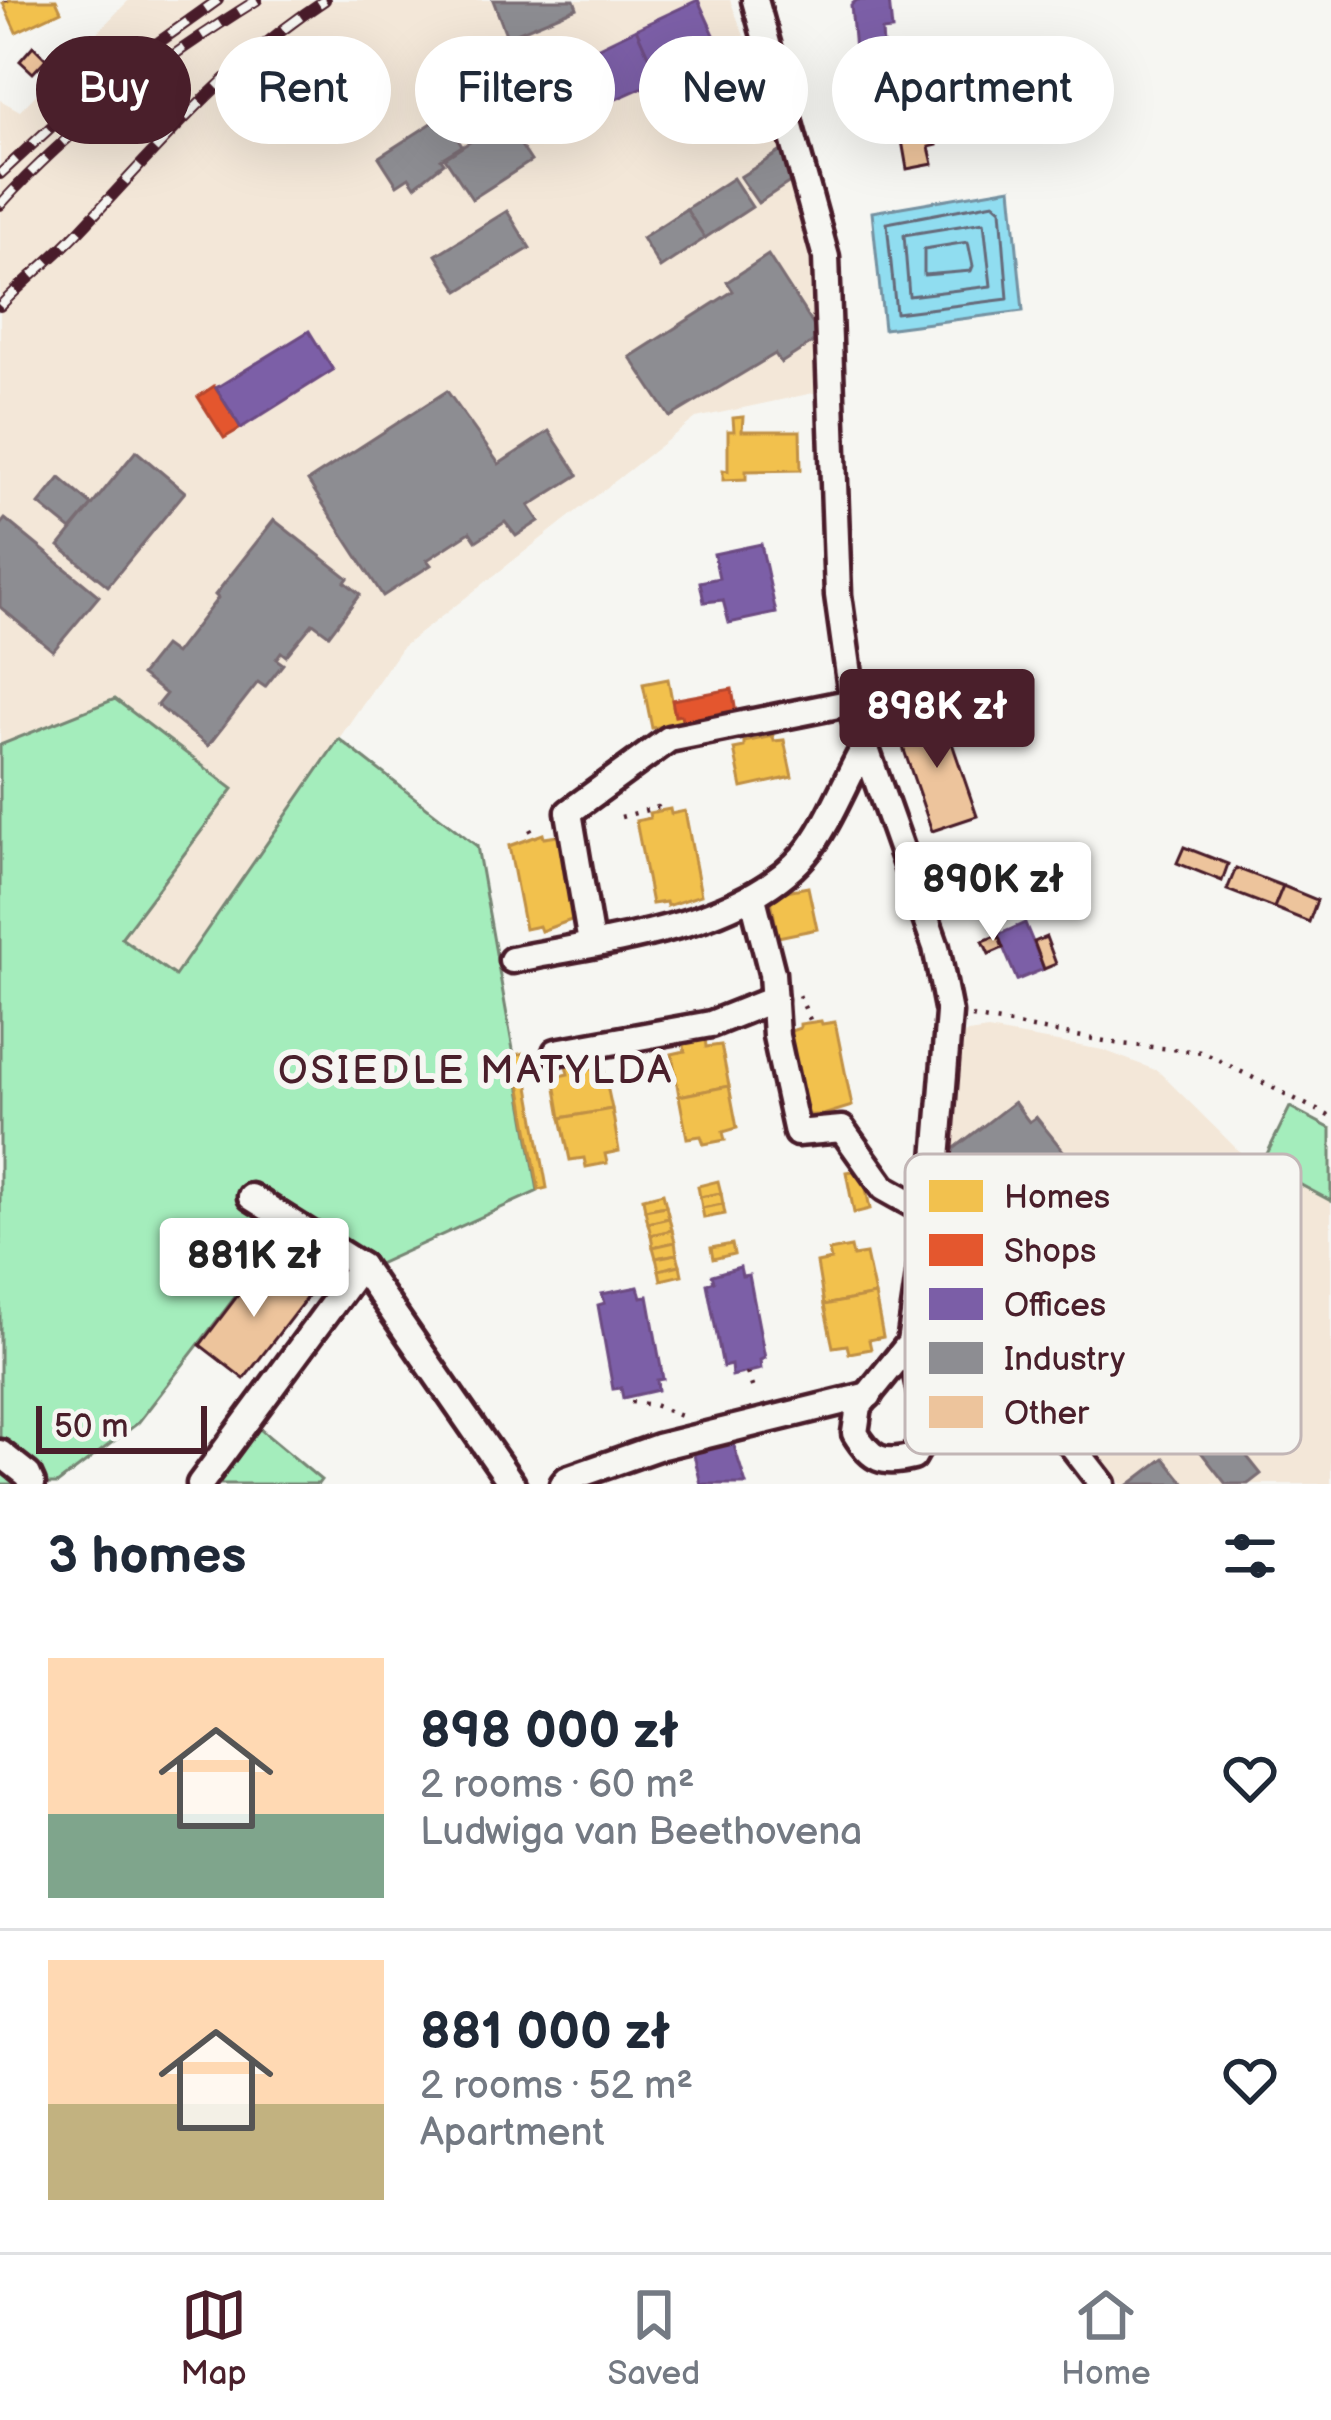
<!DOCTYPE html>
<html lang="en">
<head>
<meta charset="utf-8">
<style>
  body { margin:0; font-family:"Balsamiq Sans",sans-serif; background:#f6f6f7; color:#1f2937; height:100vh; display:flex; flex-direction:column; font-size:45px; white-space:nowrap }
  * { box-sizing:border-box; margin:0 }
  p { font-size:39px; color:#747a83 }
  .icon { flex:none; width:66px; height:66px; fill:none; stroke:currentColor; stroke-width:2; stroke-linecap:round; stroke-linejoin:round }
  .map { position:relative; height:1484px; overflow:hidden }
  .side { display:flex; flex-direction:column; background:#fff; flex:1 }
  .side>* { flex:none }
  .banner { position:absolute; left:36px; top:36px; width:1260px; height:108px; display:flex; gap:24px }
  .scale { position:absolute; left:36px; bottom:30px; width:171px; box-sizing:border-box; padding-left:12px; border:6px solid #4a1f2b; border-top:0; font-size:33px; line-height:42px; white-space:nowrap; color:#4a1f2b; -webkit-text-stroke:9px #f6f6f2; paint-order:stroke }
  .price { position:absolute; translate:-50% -102px; padding:0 27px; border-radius:12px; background:#fff; color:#222; font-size:39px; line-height:78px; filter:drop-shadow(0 3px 6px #0008) }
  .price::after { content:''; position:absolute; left:50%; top:72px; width:36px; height:27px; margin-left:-18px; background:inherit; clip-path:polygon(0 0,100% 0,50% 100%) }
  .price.active { background:#4a1f2b; color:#fff }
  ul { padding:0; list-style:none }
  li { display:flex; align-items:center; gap:36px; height:300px; padding:0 48px }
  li+li { border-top:3px solid #e0e1e3 }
  li span { display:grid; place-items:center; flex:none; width:336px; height:240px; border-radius:0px; color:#555 }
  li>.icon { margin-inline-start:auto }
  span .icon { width:144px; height:144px; fill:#fffc; stroke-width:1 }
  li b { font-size:51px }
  h2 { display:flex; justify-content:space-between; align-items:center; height:144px; padding:0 48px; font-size:51px }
  .chip { padding:0 42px; border-radius:54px; background:#fff; box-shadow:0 12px 48px #0002; font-size:42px; line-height:108px }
  .chip.active { background:#4a1f2b; color:#fff }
  .menu { display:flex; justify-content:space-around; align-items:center; height:168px; border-top:3px solid #e0e1e3; background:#fff; font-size:33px; color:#747a83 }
  .menu a { display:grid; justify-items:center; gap:6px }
  .menu .active { color:#4a1f2b }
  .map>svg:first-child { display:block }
</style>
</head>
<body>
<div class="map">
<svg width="1331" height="1484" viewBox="0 0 1331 1484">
  <rect width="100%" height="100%" fill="#f6f6f2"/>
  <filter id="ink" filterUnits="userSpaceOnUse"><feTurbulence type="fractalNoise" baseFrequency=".00833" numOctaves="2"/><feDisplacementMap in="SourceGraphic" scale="24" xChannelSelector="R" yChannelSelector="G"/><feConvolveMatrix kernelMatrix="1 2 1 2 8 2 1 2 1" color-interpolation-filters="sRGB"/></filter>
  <g filter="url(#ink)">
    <g fill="#f3e7d8">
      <polygon points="129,0 730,0 799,177 823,337 818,392 696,418 401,648 176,976 120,938 233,788 115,699 0,745 0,100 20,111"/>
      <polygon points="988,1030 1103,1050 1158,1071 1244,1156 1331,1201 1331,1484 1121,1484 946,1233 961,1034"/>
    </g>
    <g fill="#a4edbc" stroke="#778674" stroke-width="3">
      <polygon points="115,699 233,789 121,938 175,976 339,739 477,846 538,1191 308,1296 262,1262 138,1423 57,1484 0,1484 0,745"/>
      <polygon points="1290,1107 1331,1129 1331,1201 1262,1164"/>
      <polygon points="242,1414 321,1480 318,1484 191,1484"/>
    </g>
    <polygon fill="#90ddf0" stroke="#7491a1" stroke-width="3" points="1011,188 1023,311 884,329 872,212"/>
    <g fill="#f2c14e" stroke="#c09044" stroke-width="3">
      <polygon points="10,0 56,0 61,11 16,32 3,3"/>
      <polygon points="743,417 742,431 800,431 801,470 746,471 746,479 723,480 723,470 728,471 728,431 734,431 733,418"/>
      <polygon points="668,679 675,716 681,715 683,723 652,728 643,684"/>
      <polygon points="773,736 774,741 784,740 792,777 742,788 734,749 744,747 744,742"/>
      <polygon points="670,809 671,814 685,811 701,895 667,906 666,902 652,904 636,821 650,818 649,813"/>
      <polygon points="543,834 544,838 558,836 574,919 541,931 539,926 525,929 509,846"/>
      <polygon points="808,887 817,929 778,937 770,894"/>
      <polygon points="821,1021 822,1024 835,1022 852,1106 823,1115 804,1115 788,1032 800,1028 800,1024"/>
      <polygon points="705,1038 706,1047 721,1045 729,1086 679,1096 672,1054 685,1051 683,1042"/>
      <polygon points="523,1053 547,1188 539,1190 515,1055"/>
      <polygon points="588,1060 590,1069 603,1067 612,1109 561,1118 554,1077 568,1074 566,1065"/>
      <polygon points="729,1086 737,1128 723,1132 725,1140 704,1144 701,1136 687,1138 679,1096"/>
      <polygon points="612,1109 619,1151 605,1154 607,1163 586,1167 584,1158 570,1160 561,1118"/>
      <polygon points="862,1169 870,1209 854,1213 846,1172"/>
      <polygon points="718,1181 721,1193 700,1197 698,1186"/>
      <polygon points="663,1193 666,1206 645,1210 643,1198"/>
      <polygon points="721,1193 723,1204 702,1208 700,1197"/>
      <polygon points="723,1204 725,1214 704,1218 702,1208"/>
      <polygon points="666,1206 669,1218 648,1223 645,1210"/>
      <polygon points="669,1218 672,1230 651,1235 648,1223"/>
      <polygon points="672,1230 675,1242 653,1247 651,1235"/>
      <polygon points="675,1242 677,1254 656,1258 653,1247"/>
      <polygon points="732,1244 734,1254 713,1259 711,1248"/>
      <polygon points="851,1247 853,1256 866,1254 875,1295 824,1305 817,1263 831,1260 829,1251"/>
      <polygon points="677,1254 680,1265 659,1270 656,1258"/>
      <polygon points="680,1265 682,1275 661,1280 659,1270"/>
      <polygon points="875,1295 883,1337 869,1340 871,1349 849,1353 847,1345 833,1347 824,1305"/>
    </g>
    <g fill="#e4572e" stroke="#b6462d" stroke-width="3">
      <polygon points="214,386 241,428 224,438 198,397"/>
      <polygon points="732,689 736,713 683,723 681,715 675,716 672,700"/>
    </g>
    <g fill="#7b5ea7" stroke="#6c4b82" stroke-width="3">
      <polygon points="698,0 722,52 659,80 636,29"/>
      <polygon points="857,0 889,0 892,30 882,31 883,47 855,50 851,5"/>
      <polygon points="636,29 659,80 596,108 574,59"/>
      <polygon points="309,331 333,370 241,428 216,388"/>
      <polygon points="761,544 776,613 729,623 723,600 704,602 700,582 719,578 714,554"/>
      <polygon points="1025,923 1044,969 1017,980 998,935"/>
      <polygon points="740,1267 742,1276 749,1275 765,1358 760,1360 761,1369 732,1376 731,1365 723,1367 707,1284 714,1281 712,1275"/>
      <polygon points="638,1287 641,1297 648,1296 663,1379 657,1380 658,1390 623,1398 621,1388 613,1389 598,1305 605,1303 602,1294"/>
      <polygon points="733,1443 746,1484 701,1484 693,1451"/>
    </g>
    <g fill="#8d8d92" stroke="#796c73" stroke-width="3">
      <polygon points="493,0 574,0 577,8 507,37"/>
      <polygon points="751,66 753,100 718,101 716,67"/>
      <polygon points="443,116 462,146 441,159 444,163 415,186 409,177 397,185 379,157"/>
      <polygon points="504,120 531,161 472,199 445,158"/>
      <polygon points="783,150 796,178 758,203 740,177"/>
      <polygon points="733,178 752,207 705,238 686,209"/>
      <polygon points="686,209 705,238 660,268 642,238"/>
      <polygon points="507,211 530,248 459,291 436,255"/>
      <polygon points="768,255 821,337 781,363 775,354 670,417 630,357 733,291 727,282"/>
      <polygon points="447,391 499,464 549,431 578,475 529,506 539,521 516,536 505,522 476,541 470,532 427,560 431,565 383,596 308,481"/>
      <polygon points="136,451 185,492 108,586 59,546"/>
      <polygon points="60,478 92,505 71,530 39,504"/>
      <polygon points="5,519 99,596 53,651 0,607 0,525"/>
      <polygon points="274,520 348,578 345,582 360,594 329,635 313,623 286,656 281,652 276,659 283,664 265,687 258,682 208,746 157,705 166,694 141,675 164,646 175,654 218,598 215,595"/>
      <polygon points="1014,1102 1029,1122 1036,1117 1069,1158 995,1217 947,1154"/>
      <polygon points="1194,1390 1261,1474 1248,1484 1226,1484 1168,1410"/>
      <polygon points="1164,1458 1185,1484 1130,1484"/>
    </g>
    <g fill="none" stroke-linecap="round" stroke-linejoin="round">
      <g stroke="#666b7a" stroke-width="3">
        <polygon points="994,203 1001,209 1008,299 896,313 887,223"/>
        <polygon points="984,222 991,286 909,296 904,235"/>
        <polygon points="968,242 973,266 971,271 924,275 924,249"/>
      </g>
    </g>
    <g fill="#edc49c" stroke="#4a1f2b" stroke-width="3">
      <polygon points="33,46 46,59 33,73 20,61"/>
      <polygon points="934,124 937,145 929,147 933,164 907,169 900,129"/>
      <polygon points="941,711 977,816 932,831 896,727"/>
      <polygon points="1184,847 1228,864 1222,881 1177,863"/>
      <polygon points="1236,868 1283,886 1274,908 1227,890"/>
      <polygon points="1283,886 1317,900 1309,922 1274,908"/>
      <polygon points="998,935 1003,948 989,954 983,941"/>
      <polygon points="1046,937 1056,964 1044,969 1034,942"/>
      <polygon points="263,1262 308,1296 244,1379 200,1345"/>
    </g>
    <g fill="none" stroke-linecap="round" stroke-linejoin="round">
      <g stroke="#4a1f2b" stroke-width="33">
        <g id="minor">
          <path d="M755,0L826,257L838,595L855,718L936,947L949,1013L937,1159L910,1343L929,1429L913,1457C883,1465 871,1460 855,1433L859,1406L910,1343"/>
          <polyline points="753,898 772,973 776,1036 797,1133 842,1129 884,1188 929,1213"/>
          <polyline points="591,943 569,812 669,739 853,702"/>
          <path d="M512,960C605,940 741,929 805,854C828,827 846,779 864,748"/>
          <polyline points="556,1052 711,1024 774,999"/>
          <polyline points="251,1197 361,1266 512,1484"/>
          <polyline points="923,1253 1102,1484"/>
          <polyline points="0,1453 28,1475 32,1484"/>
          <polyline points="200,1484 361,1266"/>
          <polyline points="563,1484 567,1479 658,1447 869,1395"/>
        </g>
      </g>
      <g stroke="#4a1f2b" stroke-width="4.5" stroke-dasharray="3 9" stroke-linecap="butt">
        <polyline points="6,0 6,2"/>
        <polyline points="621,817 658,807 659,811"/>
        <polyline points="530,829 534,836"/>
        <polyline points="799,995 811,1022"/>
        <polyline points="972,1017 1121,1044 1202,1052 1331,1117"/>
        <polyline points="747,1373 753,1389"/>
        <polyline points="631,1402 654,1405 683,1417"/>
      </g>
      <use href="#minor" stroke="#f6f6f2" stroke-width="24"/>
      <g stroke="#4a1f2b" stroke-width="12">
        <g id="rail">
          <polyline points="0,174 89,92 218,0"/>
          <path d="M0,205C73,124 164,58 257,0"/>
          <path d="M0,306C26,279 56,256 81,229C160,145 227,64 325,0"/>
        </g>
      </g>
      <use href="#rail" stroke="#f6f6f2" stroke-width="8" stroke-dasharray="22" stroke-linecap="butt"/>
    </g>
  </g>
  <g text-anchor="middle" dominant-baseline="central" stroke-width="12" stroke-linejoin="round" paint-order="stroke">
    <g font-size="39" letter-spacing="3" fill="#4a1f2b" stroke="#f6f6f2">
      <text x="476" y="1071">OSIEDLE MATYLDA</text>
    </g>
  </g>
  <rect x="905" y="1154" width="396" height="300" rx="18" fill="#f6f6f2" stroke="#c2b6b6" stroke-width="3"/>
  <rect x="929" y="1180" width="54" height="32" fill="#f2c14e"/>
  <rect x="929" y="1234" width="54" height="32" fill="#e4572e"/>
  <rect x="929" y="1288" width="54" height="32" fill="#7b5ea7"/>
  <rect x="929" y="1342" width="54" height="32" fill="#8d8d92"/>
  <rect x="929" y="1396" width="54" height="32" fill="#edc49c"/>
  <g font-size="33" fill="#4a1f2b">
    <text x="1004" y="1208">Homes</text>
    <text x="1004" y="1262">Shops</text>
    <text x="1004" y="1316">Offices</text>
    <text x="1004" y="1370">Industry</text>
    <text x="1004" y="1424">Other</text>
  </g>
</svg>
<div class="scale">50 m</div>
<b class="price active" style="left:937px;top:771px">898K zł</b>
<b class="price" style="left:993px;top:944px">890K zł</b>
<b class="price" style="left:254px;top:1320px">881K zł</b>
<div class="banner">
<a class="chip active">Buy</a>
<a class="chip">Rent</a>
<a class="chip">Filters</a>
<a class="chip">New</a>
<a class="chip">Apartment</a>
</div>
</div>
<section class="side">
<h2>3 homes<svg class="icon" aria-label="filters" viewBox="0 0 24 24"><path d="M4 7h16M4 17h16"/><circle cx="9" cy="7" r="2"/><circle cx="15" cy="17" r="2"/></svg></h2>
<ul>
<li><span style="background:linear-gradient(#ffd9b3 65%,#7fa58c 0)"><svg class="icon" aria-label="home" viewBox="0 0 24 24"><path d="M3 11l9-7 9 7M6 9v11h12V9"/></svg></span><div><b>898 000 zł</b><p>2 rooms · 60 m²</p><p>Ludwiga van Beethovena</p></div><svg class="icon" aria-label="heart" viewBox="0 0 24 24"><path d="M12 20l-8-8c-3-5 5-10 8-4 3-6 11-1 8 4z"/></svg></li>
<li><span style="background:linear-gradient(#ffd9b3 60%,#c2b280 0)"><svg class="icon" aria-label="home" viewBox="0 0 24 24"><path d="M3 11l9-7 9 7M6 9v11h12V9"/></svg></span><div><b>881 000 zł</b><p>2 rooms · 52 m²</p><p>Apartment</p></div><svg class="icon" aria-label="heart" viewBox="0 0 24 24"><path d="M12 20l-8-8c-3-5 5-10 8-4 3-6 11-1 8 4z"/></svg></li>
</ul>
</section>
<nav class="menu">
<a class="active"><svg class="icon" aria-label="map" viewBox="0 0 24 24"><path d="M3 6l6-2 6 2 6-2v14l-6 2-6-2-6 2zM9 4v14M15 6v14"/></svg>Map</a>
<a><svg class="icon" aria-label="saved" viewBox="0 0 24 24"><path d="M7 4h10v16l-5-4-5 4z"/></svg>Saved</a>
<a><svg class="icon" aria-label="home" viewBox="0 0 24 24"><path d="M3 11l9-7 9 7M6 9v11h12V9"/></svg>Home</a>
</nav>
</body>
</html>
